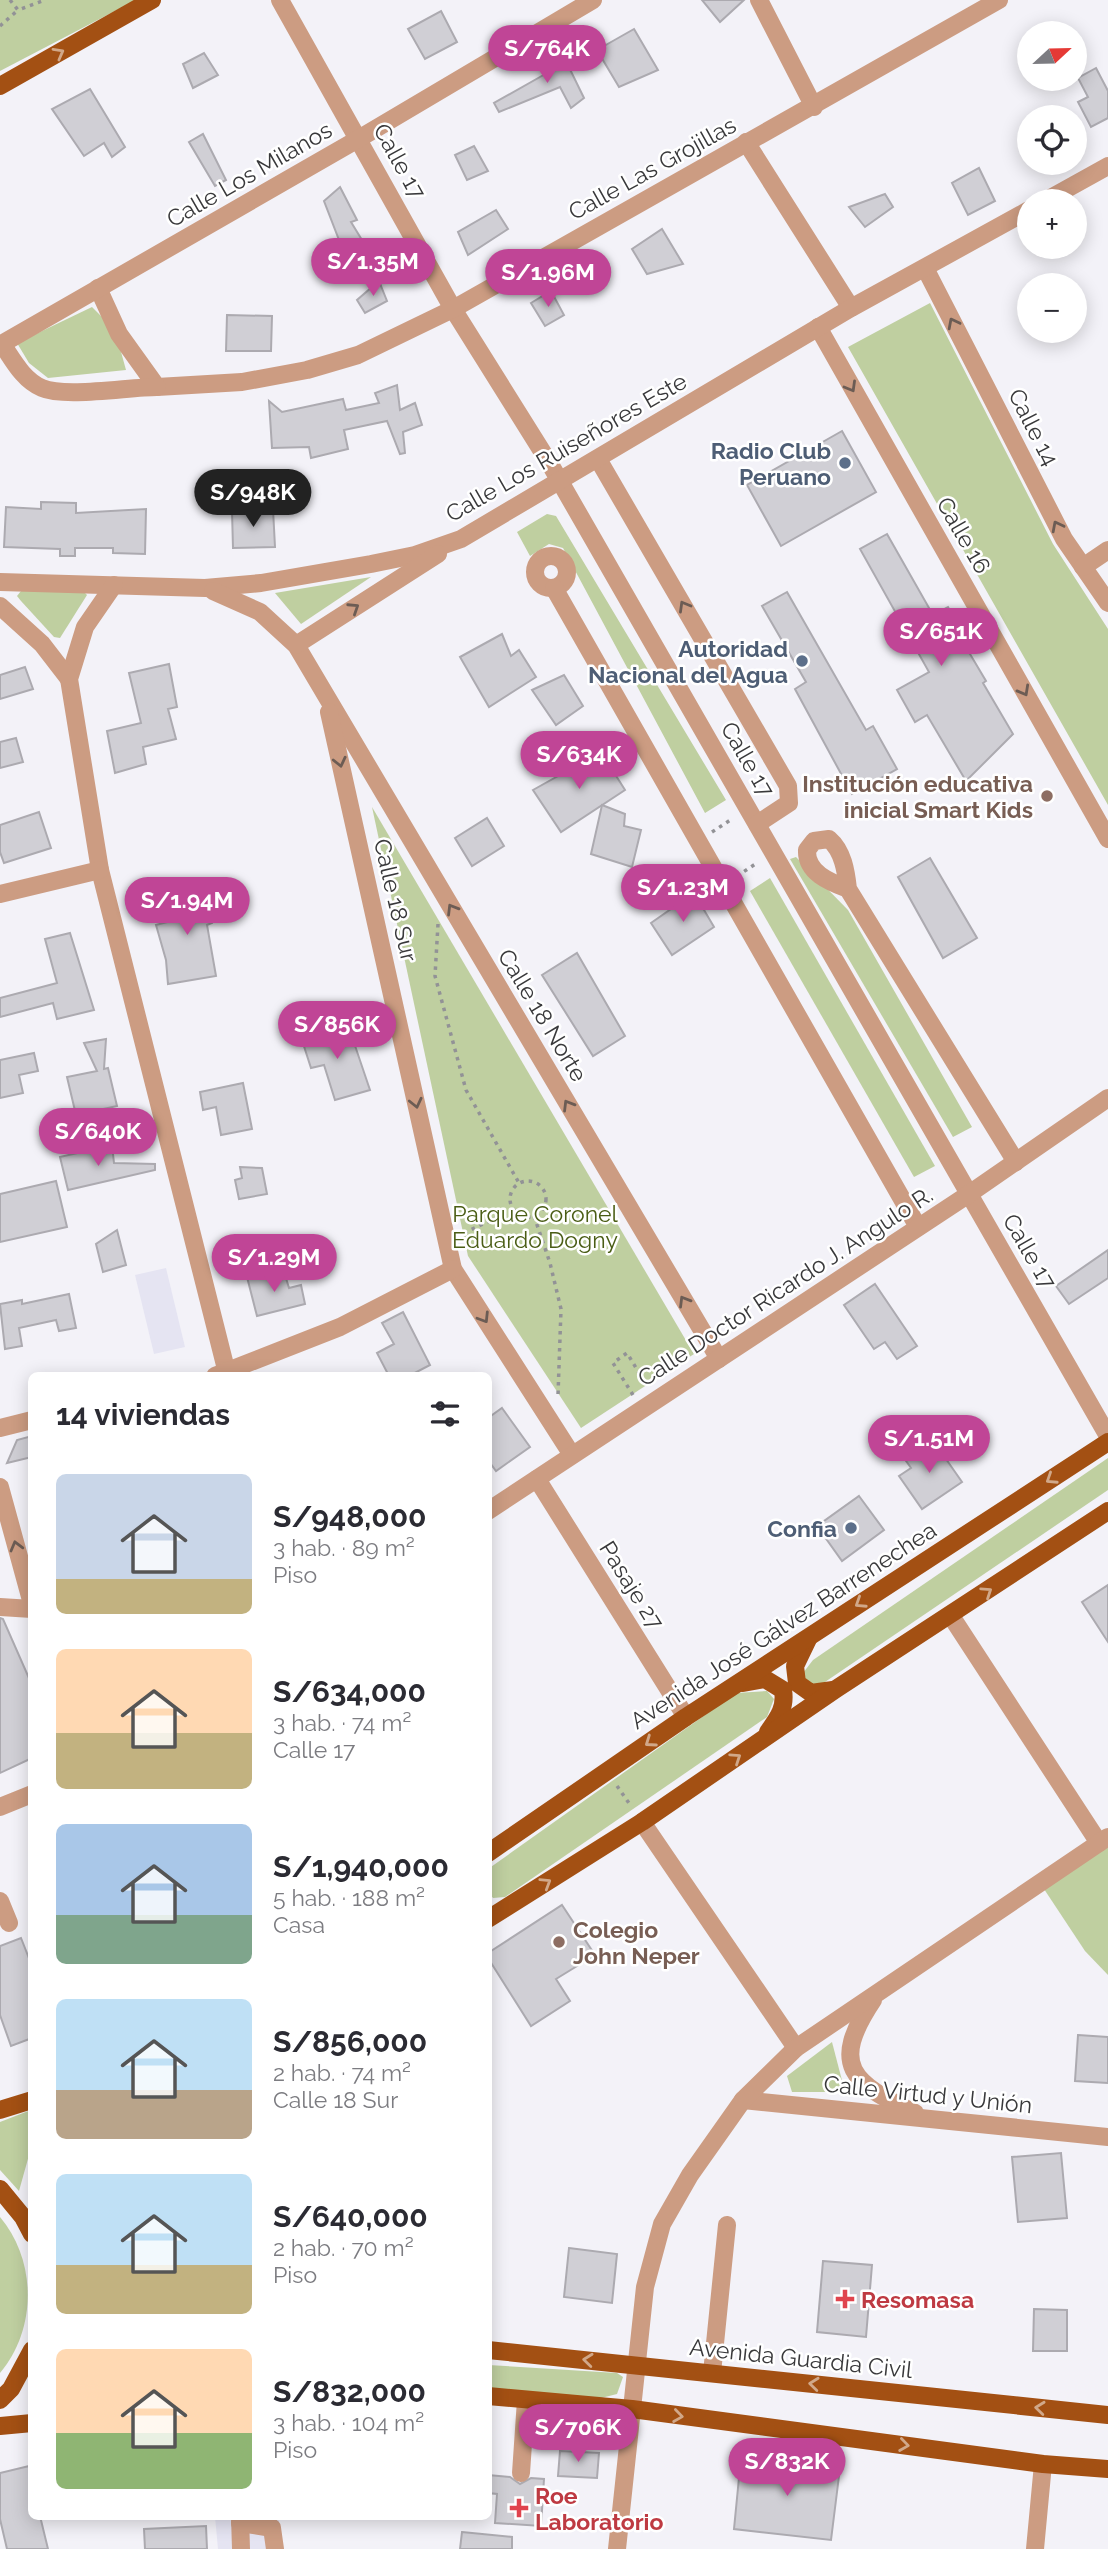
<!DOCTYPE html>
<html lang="es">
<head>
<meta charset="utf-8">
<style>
  body { margin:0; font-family:Raleway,sans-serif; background:#f7f7f7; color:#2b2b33; height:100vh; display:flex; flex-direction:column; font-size:26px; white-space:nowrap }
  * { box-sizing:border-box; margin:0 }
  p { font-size:23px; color:#7c7c81 }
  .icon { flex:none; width:38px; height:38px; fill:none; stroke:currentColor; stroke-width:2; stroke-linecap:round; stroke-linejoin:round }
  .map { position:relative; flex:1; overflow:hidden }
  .sheet { position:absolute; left:28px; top:1372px; width:464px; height:1148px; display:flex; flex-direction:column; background:#fff; border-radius:10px; box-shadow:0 4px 18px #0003 }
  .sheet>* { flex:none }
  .needle { width:46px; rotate:68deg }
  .tools { position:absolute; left:1017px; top:21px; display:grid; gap:14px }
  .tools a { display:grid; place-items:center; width:70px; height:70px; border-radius:50%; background:#fff; box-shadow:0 4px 18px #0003; font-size:35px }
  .price { position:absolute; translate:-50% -60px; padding:0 16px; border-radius:24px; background:#c04596; color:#fff; font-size:23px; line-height:46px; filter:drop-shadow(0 2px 4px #0008) }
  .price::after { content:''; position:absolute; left:50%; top:42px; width:21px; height:16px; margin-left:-10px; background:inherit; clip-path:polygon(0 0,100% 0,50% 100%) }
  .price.active { background:#222; color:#fff }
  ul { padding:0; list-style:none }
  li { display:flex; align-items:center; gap:21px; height:175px; padding:0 28px }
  li span { display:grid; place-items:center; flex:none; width:196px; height:140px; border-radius:10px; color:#555 }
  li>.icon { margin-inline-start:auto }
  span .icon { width:84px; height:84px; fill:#fffc; stroke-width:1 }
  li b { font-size:30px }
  h2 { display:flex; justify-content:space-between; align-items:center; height:84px; padding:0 28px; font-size:30px }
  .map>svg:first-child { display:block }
</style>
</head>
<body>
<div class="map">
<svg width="1108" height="2549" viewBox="0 0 1108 2549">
  <rect width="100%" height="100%" fill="#f3f2f8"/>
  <g fill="#e5e4f2">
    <polygon points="166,1268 185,1347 154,1354 135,1275"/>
    <polygon points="215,2517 279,2517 281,2549 218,2549"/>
  </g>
  <g fill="#bfcfa0">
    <polygon points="0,0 136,0 0,71"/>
    <polygon points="930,303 1053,544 1108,629 1108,805 848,347"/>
    <polygon points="92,307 115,330 126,370 48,378 29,363 17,343"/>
    <polygon points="547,514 556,516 726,800 705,813 563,548 549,544 530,556 517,532"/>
    <polygon points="371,577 301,624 275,593"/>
    <polygon points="21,591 83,591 87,595 60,638 54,637 21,601 17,596"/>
    <polygon points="372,807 694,1354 581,1428 468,1256"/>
    <polygon points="796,857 848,910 972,1127 953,1137 790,859"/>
    <polygon points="770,878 935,1166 914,1177 750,891"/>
    <polygon points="1108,1458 1108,1490 822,1684 811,1689 802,1683 803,1673 813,1660"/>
    <polygon points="767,1691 774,1699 767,1717 505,1897 493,1898 488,1892 488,1869 736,1693"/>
    <polygon points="1108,1846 1108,1975 1085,1951 1044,1889"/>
    <polygon points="832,2042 845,2092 792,2092 787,2076"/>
    <polygon points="31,2110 31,2148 19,2191 0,2170 0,2122"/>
    <path d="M0,2217C37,2261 37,2329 0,2373Z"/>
    <polygon points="488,2365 617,2373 623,2377 617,2394 601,2398 488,2391"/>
  </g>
  <g fill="#d0cfd5" stroke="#acaab0" stroke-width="2">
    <polygon points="702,0 744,0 720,22"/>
    <polygon points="441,11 457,42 425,59 408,29"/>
    <polygon points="634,29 658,70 619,87 597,50"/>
    <polygon points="561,51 584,98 571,108 560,87 499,112 494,103 547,73 542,65"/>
    <polygon points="204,53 218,75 193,88 183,64"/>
    <polygon points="1096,68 1108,91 1108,118 1091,127 1078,102 1088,97 1078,78"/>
    <polygon points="90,89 125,147 112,157 104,143 84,156 52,109"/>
    <polygon points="203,134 226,180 215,186 189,142"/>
    <polygon points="474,146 488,171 467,180 455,155"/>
    <polygon points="979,168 995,201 968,215 952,183"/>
    <polygon points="340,187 357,220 351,222 370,253 338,270 325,246 339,240 324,201"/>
    <polygon points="885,194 893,207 865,227 849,207"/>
    <polygon points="496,210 508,229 468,255 458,232"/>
    <polygon points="662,229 683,264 647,274 632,249"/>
    <polygon points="379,281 387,301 365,313 357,300"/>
    <polygon points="551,291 564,315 545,326 531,303"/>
    <polygon points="227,315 272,316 271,351 226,351"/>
    <polygon points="397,385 400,410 415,403 422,425 403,432 405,453 400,454 387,421 344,430 348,449 311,458 309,447 272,448 269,401 282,412 343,399 346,410 379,403 375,393"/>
    <polygon points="842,431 876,492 781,546 747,485"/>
    <polygon points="41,502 76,503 76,513 146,509 145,554 113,553 113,548 75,548 75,556 60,556 60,549 4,547 6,507 41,509"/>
    <polygon points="273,509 275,547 233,548 232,511"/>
    <polygon points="887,534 933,615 948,607 967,641 964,644 986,681 983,683 1013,734 966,781 927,715 915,722 897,690 929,672 860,549"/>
    <polygon points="787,592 866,730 873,726 897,769 852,794 795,689 806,682 762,606"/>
    <polygon points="502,634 511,656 519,650 536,677 489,707 460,657"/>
    <polygon points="169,664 177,707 168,709 176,739 143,747 146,764 115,773 107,731 141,723 129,673"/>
    <polygon points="25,667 33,689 0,699 0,675"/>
    <polygon points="564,675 583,706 556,725 532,690"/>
    <polygon points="16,738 23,762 0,768 0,742"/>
    <polygon points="601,752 625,790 561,832 533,790"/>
    <polygon points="602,805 625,814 624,826 641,830 632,867 591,854"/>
    <polygon points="39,812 51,848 4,863 0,852 0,825"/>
    <polygon points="487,818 504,846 472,866 455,838"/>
    <polygon points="930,858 977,938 943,958 898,877"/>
    <polygon points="202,886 212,923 207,925 216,976 168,984 166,960 156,925 171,921 164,897"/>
    <polygon points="694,893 714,927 672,955 651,923"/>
    <polygon points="70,933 94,1010 57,1019 53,1003 0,1017 0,998 57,983 45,939"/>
    <polygon points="577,953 625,1036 593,1056 542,975"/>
    <polygon points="348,1025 370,1090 335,1100 324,1065 311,1068 301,1037"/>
    <polygon points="106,1039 104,1069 108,1068 117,1106 76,1115 67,1077 97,1071 84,1043"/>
    <polygon points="34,1053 38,1071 19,1075 23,1093 0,1098 0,1060"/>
    <polygon points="243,1083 252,1129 221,1135 216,1107 203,1110 200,1092"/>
    <polygon points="112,1145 114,1163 155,1164 155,1170 68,1190 60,1157"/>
    <polygon points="240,1167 262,1168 267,1194 239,1199 235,1180 242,1178"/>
    <polygon points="56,1181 67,1227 0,1242 0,1194"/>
    <polygon points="117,1230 126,1265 103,1272 96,1244"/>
    <polygon points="1108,1250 1108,1278 1069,1304 1056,1286"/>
    <polygon points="270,1272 275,1277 285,1275 289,1288 301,1285 305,1304 257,1316 247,1277"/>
    <polygon points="875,1284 917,1346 897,1359 885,1342 874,1349 844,1305"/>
    <polygon points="69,1294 76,1328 59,1331 56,1320 19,1328 22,1346 5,1349 0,1304 22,1300 22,1304"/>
    <polygon points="403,1312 430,1365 409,1376 389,1376 377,1353 394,1344 382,1323"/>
    <polygon points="502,1408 530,1447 496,1471 488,1460 488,1418"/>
    <polygon points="32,1436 32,1457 7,1463 17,1440"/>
    <polygon points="932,1439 962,1482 922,1509 899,1476 911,1468 904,1458"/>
    <polygon points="859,1496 884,1530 842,1561 817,1526"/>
    <polygon points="1108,1585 1108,1642 1082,1602"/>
    <polygon points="0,1618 3,1619 32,1685 32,1758 0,1773"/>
    <polygon points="562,1905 595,1955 556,1979 570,2001 531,2026 488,1958 488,1953"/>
    <polygon points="21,1938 32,1966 32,2038 11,2046 0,2015 0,1946"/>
    <polygon points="1078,2035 1108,2037 1108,2083 1075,2081"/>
    <polygon points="1061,2153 1067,2218 1018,2222 1012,2157"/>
    <polygon points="569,2248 617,2254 612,2303 564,2297"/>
    <polygon points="823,2261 872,2265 866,2337 817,2332"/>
    <polygon points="1034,2309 1067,2310 1067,2351 1033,2351"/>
    <polygon points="560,2451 599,2453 597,2478 558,2476"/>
    <polygon points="741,2457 840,2468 831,2540 734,2529"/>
    <polygon points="29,2466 32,2516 40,2516 48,2549 7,2549 0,2519 0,2473"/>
    <polygon points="488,2475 510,2477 520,2484 531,2478 544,2479 541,2526 495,2523 497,2494 488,2493"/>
    <polygon points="206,2526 207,2549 145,2549 144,2529"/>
    <polygon points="462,2532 512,2537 512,2549 460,2549"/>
  </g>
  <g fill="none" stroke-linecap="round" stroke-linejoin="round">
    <g stroke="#929296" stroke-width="3.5" stroke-dasharray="3.5 5" stroke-linecap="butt">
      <polyline points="10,0 18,10 45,0"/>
      <polyline points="0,26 18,10"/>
      <polyline points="712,832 732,819"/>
      <polyline points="737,876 757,863"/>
      <polyline points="438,924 435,976 466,1090 519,1183"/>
      <circle cx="528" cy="1199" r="18"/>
      <polyline points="534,1216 550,1263 561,1309 558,1395"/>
      <polyline points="464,1233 513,1210"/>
      <polyline points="633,1395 613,1363 627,1353 647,1386"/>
      <polyline points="617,1786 631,1806"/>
    </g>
    <g stroke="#cc9c82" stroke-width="18">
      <polyline points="280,0 453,309 550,464 1108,1436"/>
      <polyline points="759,0 814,107"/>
      <polyline points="746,142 851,308"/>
      <polyline points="1045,201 1108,166"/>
      <polyline points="925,268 1064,539 1108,603"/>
      <polyline points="98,288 119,334 157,387 242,382 307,370 358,355 453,309 999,0"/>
      <polyline points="818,327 1108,839"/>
      <path d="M2,344C13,360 23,380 42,388C65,398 129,387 157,387"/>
      <polyline points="0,345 360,138 593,0"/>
      <polyline points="598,459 788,786 789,803 757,824"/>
      <circle cx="551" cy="572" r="16"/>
      <polyline points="1083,567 1108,550"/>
      <polyline points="0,582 205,588 261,583 371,564 415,555 461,539 851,308 1029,210"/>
      <polyline points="114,585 85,627 69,679 100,870 227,1373"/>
      <polyline points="554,588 918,1227"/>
      <polyline points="213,591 260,612 296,645 719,1359"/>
      <polyline points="0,606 42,644 69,679"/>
      <polyline points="296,645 438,554"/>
      <polyline points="329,712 453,1269 572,1455"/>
      <path d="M848,889C830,882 806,873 807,850L814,841L829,839C843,851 846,871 848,889L1016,1162"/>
      <polyline points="0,894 100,870"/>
      <polyline points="215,1376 340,1327 453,1269"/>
      <polyline points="0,1428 32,1420"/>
      <polyline points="537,1479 686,1717"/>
      <polyline points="0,1487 32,1604"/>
      <polyline points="488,1511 969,1194 1108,1098"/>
      <polyline points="0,1607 32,1609"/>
      <polyline points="951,1616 1099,1843"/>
      <polyline points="0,1807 32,1794"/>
      <polyline points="642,1822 796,2048"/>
      <polyline points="0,1901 9,1923"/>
      <path d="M873,2000C829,2066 852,2083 915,2113"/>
      <polyline points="743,2100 1108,2137"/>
      <polyline points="712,2373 727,2225"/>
      <polyline points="521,2473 526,2400"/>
      <polyline points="240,2516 241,2549"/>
      <polyline points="240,2523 272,2528 275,2549"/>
      <polyline points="617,2549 645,2287 662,2224 690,2175 743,2100 796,2048 1108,1837"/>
      <polyline points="1035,2549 1043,2464"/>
    </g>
    <g stroke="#a35013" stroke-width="18">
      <polyline points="0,86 152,0"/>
      <polyline points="808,1639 795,1666 797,1683 811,1693 833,1690"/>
      <path d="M743,1683L765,1679L783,1690C786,1708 778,1718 768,1732"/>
      <polyline points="488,1853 686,1717 1108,1442"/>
      <polyline points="488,1919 642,1822 836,1689 1108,1511"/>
      <polyline points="0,2110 32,2100"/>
      <polyline points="0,2189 23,2217 32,2234"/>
      <polyline points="488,2350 1108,2415"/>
      <polyline points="488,2396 632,2409 1043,2464 1108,2469"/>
      <polyline points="0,2400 11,2389 32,2350"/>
      <polyline points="0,2426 32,2423"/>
    </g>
  </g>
  <defs><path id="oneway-chevron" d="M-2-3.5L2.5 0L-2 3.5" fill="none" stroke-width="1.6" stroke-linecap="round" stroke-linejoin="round" transform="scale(1.75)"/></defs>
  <g stroke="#d1a889">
    <use href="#oneway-chevron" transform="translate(59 53) rotate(-29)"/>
    <use href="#oneway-chevron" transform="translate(1051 1479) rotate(147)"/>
    <use href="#oneway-chevron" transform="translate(987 1592) rotate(-34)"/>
    <use href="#oneway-chevron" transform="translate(860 1603) rotate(147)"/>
    <use href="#oneway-chevron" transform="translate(650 1742) rotate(145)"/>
    <use href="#oneway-chevron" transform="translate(736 1758) rotate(-34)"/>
    <use href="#oneway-chevron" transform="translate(546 1883) rotate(-32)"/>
    <use href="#oneway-chevron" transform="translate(588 2360) rotate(-174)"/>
    <use href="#oneway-chevron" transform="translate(814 2384) rotate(-174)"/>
    <use href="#oneway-chevron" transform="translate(1040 2408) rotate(-174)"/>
    <use href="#oneway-chevron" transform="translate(678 2416) rotate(8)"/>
    <use href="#oneway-chevron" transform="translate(904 2445) rotate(8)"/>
  </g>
  <g stroke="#6c5c54">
    <use href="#oneway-chevron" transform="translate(953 323) rotate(-117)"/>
    <use href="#oneway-chevron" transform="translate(851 387) rotate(60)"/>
    <use href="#oneway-chevron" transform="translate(1057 526) rotate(-117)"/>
    <use href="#oneway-chevron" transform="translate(684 606) rotate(-120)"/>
    <use href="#oneway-chevron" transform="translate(354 608) rotate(-33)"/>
    <use href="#oneway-chevron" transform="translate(1024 691) rotate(61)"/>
    <use href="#oneway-chevron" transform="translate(340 762) rotate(77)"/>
    <use href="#oneway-chevron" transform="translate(452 909) rotate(-121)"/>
    <use href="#oneway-chevron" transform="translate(416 1103) rotate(77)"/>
    <use href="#oneway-chevron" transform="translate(568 1105) rotate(-121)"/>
    <use href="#oneway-chevron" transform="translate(684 1301) rotate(-121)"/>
    <use href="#oneway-chevron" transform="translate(484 1318) rotate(58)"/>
    <use href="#oneway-chevron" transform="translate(16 1546) rotate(-105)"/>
  </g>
  <g fill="#5c6f8a" stroke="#fff" stroke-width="2.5">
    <circle cx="845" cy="463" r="7"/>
    <circle cx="802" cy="661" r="7"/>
    <circle cx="851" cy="1528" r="7"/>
  </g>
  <g fill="#8d6e63" stroke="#fff" stroke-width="2.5">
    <circle cx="1047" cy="796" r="7"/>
    <circle cx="559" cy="1942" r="7"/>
  </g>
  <g fill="#e0444e" stroke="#fff" stroke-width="2.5">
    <path d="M841.5 2288.5h7v7h7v7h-7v7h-7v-7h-7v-7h7z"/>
    <path d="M515.5 2497.5h7v7h7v7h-7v7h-7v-7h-7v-7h7z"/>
  </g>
  <g text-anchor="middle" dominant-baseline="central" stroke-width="5" stroke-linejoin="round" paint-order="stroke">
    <g font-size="23" fill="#39393b" stroke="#fff">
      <text transform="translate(400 161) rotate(61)">Calle 17</text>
      <text transform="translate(652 168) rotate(-29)">Calle Las Grojillas</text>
      <text transform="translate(249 174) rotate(-30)">Calle Los Milanos</text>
      <text transform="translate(1034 427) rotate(63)">Calle 14</text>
      <text transform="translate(566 447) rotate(-30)">Calle Los Ruiseñores Este</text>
      <text transform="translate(964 535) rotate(60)">Calle 16</text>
      <text transform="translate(748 759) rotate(60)">Calle 17</text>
      <text transform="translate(396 900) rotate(77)">Calle 18 Sur</text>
      <text transform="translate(543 1015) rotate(59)">Calle 18 Norte</text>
      <text transform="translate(1030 1251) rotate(60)">Calle 17</text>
      <text transform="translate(785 1286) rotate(-33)">Calle Doctor Ricardo J. Angulo R.</text>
      <text transform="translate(632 1585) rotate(58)">Pasaje 27</text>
      <text transform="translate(783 1625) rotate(-33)">Avenida José Gálvez Barrenechea</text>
      <text transform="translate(928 2094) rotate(6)">Calle Virtud y Unión</text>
      <text transform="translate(801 2358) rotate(6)">Avenida Guardia Civil</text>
    </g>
    <g font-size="23" font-weight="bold" fill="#4e5e75" stroke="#fff" text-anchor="end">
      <text x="831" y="450">Radio Club<tspan x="831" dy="26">Peruano</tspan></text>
      <text x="788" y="648">Autoridad<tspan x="788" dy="26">Nacional del Agua</tspan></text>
      <text x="837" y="1528">Confia</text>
    </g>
    <g font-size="23" font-weight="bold" fill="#785e54" stroke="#fff" text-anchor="end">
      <text x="1033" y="783">Institución educativa<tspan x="1033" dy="26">inicial Smart Kids</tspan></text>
      <text x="573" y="1929" text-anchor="start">Colegio<tspan x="573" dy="26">John Neper</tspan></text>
    </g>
    <g font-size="23" fill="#4a5d15" stroke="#fff">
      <text x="535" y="1213">Parque Coronel<tspan x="535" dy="26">Eduardo Dogny</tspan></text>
    </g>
    <g font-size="23" font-weight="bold" fill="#be3a42" stroke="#fff" text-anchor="start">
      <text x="861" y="2299">Resomasa</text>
      <text x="535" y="2495">Roe<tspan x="535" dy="26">Laboratorio</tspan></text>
    </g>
  </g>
</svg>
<div class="tools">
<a><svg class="needle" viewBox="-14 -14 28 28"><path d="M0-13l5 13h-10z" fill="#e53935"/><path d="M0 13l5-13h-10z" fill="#7c7c81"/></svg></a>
<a><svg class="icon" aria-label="locate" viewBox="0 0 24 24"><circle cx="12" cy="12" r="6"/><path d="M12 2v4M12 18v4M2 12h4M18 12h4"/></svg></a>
<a>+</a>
<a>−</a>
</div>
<b class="price" style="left:547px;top:85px">S/764K</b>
<b class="price" style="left:373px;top:298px">S/1.35M</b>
<b class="price" style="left:548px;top:309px">S/1.96M</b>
<b class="price active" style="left:253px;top:529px">S/948K</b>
<b class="price" style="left:941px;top:668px">S/651K</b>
<b class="price" style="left:579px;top:791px">S/634K</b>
<b class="price" style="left:683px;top:924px">S/1.23M</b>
<b class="price" style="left:187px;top:937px">S/1.94M</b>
<b class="price" style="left:337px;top:1061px">S/856K</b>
<b class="price" style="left:98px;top:1168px">S/640K</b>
<b class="price" style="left:274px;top:1294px">S/1.29M</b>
<b class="price" style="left:929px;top:1475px">S/1.51M</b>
<b class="price" style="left:578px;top:2464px">S/706K</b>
<b class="price" style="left:787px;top:2498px">S/832K</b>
<section class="sheet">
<h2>14 viviendas<svg class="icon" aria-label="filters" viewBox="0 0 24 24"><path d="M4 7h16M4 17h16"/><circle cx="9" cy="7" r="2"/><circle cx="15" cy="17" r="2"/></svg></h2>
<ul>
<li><span style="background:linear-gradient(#c9d6e8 75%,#c2b280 0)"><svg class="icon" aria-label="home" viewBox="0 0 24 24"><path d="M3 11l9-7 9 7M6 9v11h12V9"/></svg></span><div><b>S/948,000</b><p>3 hab. · 89 m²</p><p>Piso</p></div></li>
<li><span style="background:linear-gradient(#ffd9b3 60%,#c2b280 0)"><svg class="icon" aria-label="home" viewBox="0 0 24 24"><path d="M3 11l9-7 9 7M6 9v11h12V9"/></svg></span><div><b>S/634,000</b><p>3 hab. · 74 m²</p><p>Calle 17</p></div></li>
<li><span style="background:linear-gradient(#a9c7e8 65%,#7fa58c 0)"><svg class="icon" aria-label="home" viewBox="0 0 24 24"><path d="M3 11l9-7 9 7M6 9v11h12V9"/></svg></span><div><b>S/1,940,000</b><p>5 hab. · 188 m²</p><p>Casa</p></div></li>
<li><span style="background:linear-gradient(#bfe0f5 65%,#b9a48a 0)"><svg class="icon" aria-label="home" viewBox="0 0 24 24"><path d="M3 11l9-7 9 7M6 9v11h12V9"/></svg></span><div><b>S/856,000</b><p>2 hab. · 74 m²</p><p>Calle 18 Sur</p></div></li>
<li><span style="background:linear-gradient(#bfe0f5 65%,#c2b280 0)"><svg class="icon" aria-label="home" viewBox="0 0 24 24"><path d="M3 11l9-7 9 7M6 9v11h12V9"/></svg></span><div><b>S/640,000</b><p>2 hab. · 70 m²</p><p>Piso</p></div></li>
<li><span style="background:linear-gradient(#ffd9b3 60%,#8fb573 0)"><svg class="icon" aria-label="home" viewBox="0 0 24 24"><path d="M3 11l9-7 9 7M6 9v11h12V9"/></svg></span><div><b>S/832,000</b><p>3 hab. · 104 m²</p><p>Piso</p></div></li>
</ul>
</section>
</div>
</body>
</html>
